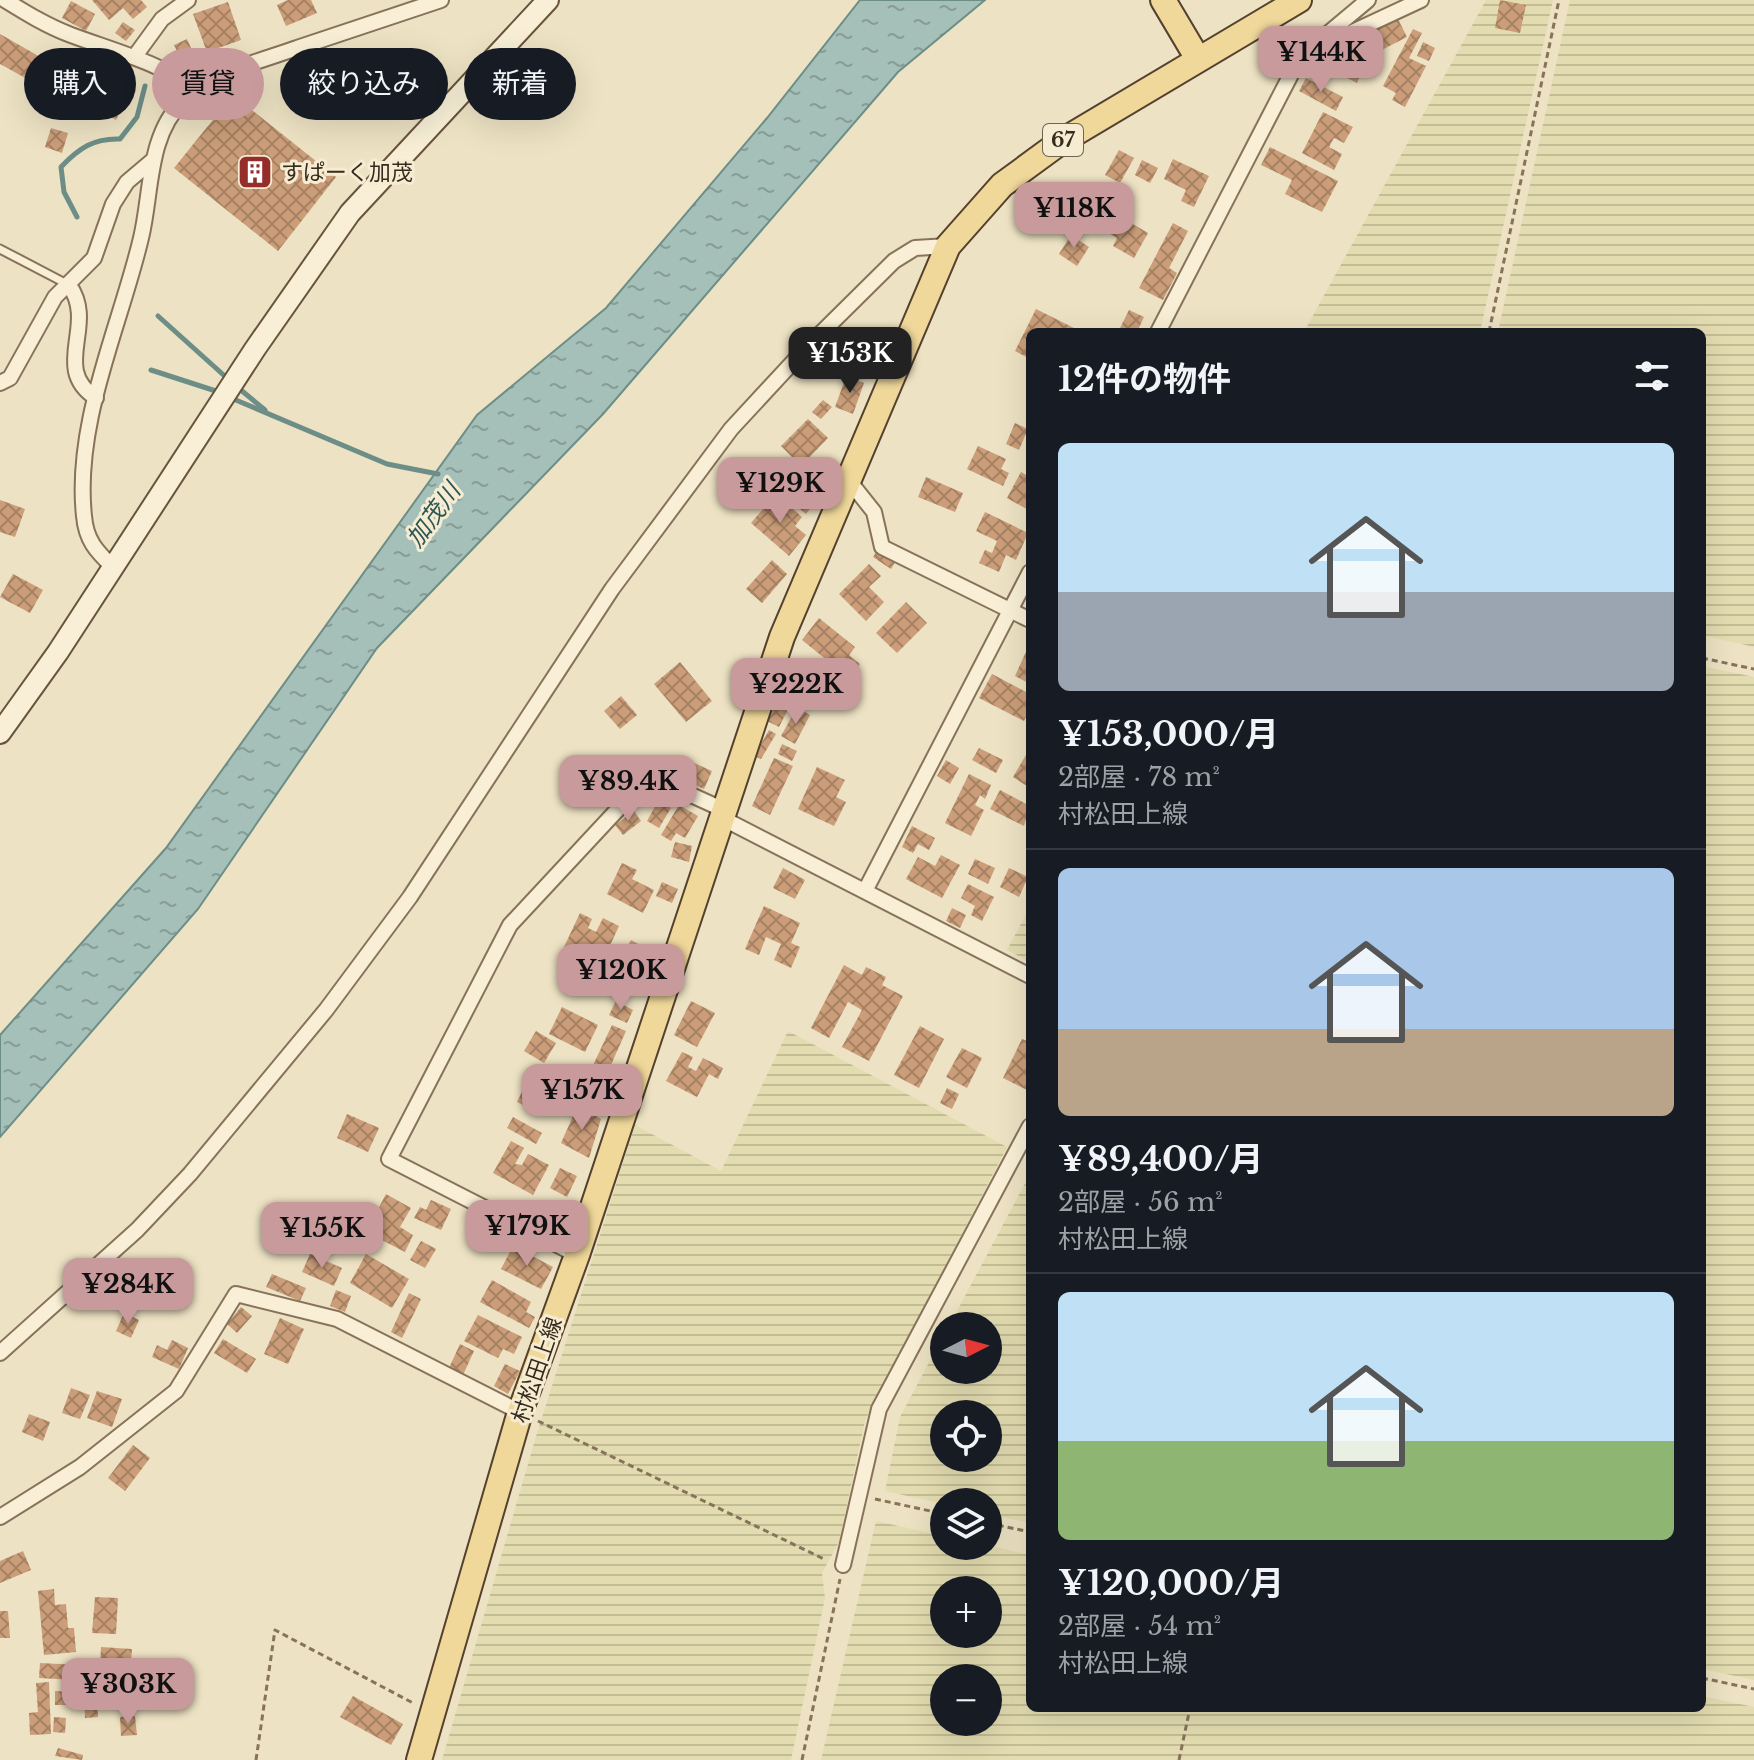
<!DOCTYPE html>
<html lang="ja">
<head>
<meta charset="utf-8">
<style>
  body { margin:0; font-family:"Libre Baskerville","Noto Sans JP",serif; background:#242831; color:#f1f3f6; height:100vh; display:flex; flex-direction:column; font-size:30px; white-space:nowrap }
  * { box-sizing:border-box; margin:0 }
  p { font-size:26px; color:#9ea1a6 }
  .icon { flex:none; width:44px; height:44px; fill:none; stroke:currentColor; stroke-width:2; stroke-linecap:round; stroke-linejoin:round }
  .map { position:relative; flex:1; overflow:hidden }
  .details { position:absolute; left:1026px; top:328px; width:680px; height:1384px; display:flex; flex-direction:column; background:#171b24; border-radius:12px; box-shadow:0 8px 32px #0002 }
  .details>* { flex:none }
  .hud { position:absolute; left:24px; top:48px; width:760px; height:72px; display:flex; gap:16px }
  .needle { width:52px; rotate:84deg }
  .controls { position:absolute; left:930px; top:1312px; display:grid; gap:16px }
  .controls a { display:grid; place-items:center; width:72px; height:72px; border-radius:50%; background:#171b24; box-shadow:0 8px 32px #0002; font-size:40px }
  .price { position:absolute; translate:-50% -68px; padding:0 18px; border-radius:16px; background:#c89a9b; color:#111; font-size:26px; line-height:52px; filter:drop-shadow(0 2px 4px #0008) }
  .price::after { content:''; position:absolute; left:50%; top:48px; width:24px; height:18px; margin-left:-12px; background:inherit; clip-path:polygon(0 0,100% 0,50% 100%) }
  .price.current { background:#222; color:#fff }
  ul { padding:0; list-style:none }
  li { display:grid; align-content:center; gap:16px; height:424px; padding:0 32px }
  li+li { border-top:2px solid #363941 }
  li span { display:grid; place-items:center; height:248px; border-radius:12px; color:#555 }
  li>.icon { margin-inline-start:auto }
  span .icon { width:144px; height:144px; fill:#fffc; stroke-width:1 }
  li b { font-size:34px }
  h2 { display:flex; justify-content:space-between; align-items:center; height:96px; padding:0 32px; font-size:34px }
  .tag { padding:0 28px; border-radius:36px; background:#171b24; box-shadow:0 8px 32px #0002; font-size:28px; line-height:72px }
  .tag.current { background:#c89a9b; color:#111 }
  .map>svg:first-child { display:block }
</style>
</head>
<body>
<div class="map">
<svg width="1754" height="1760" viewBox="0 0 1754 1760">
  <defs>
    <pattern id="farmland-rules" width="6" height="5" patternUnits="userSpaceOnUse" patternTransform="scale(2)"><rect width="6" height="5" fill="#e3dcb0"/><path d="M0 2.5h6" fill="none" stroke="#c3bd97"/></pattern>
    <pattern id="water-ripples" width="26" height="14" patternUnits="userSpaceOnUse" patternTransform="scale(2)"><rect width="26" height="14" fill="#a5c0b9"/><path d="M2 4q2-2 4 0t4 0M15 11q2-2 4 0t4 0" fill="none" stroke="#879c96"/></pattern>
    <pattern id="building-cross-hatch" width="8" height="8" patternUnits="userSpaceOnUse" patternTransform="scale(2)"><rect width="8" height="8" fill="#cb9e79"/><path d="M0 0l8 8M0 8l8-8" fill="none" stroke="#a68163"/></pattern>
  </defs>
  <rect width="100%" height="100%" fill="#ede2c3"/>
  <g fill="url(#farmland-rules)" fill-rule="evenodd">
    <polygon points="1486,0 1553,0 1480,332 1304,332"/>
    <polygon points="1570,0 1754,0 1754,647 1702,635 1702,332 1498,332"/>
    <polygon points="1702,666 1754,677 1754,1680 1702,1669"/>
    <polygon points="1030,907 1030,962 1007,950"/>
    <polygon points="788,1031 1007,1147 865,1421 839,1542 822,1573 825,1598 791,1760 442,1760 537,1433 635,1125 721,1171"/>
    <path d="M1030,1174V1523L988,1514V1502L944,1504L885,1491L900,1417L944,1334V1370H988V1326H949ZM988,1414V1458H944V1414Z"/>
    <path d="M876,1521L944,1536V1546L988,1545L1030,1555V1708H1702V1696L1754,1707V1760H821ZM988,1590V1634H944V1590ZM988,1678V1722H944V1678Z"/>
  </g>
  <polygon fill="url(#water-ripples)" stroke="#6c8e87" stroke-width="2" points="860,0 985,0 898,72 603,414 377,648 198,909 0,1137 0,1035 166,848 477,415 606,308 767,118"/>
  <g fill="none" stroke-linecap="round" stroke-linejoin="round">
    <g stroke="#6c8e87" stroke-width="5">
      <path d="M77,217L64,192L61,167C79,148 94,138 120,139L137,117L145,86"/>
      <polyline points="158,316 228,379"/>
      <polyline points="151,370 222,393"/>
      <polyline points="236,386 265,410"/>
      <polyline points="231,398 387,464 438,474"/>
    </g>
  </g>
  <g fill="url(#building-cross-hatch)">
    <polygon points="92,0 141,0 147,7 133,19 123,8 109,20"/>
    <polygon points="288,0 311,0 317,13 286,26 277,5"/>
    <polygon points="1500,0 1526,5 1520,33 1495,28"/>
    <polygon points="71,1 95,14 86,31 62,18"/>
    <polygon points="228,2 241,40 207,52 193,14"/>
    <polygon points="1398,19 1407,37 1370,56 1365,46 1348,55 1344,47"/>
    <polygon points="123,22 135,30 126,41 115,33"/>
    <polygon points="1413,29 1422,33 1409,58 1426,66 1405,107 1392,100 1396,93 1383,86"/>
    <polygon points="0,34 42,58 29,80 0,64"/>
    <polygon points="187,39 195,57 183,63 174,45"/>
    <polygon points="1423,42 1435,48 1429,61 1417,56"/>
    <polygon points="1325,57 1360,75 1357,83 1321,65"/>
    <polygon points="59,64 96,83 80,113 44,94"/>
    <polygon points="1306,78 1343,97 1336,111 1299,91"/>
    <polygon points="116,84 131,91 116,120 101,112"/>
    <polygon points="233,95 336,177 278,251 174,168"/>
    <polygon points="1323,112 1353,127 1344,143 1334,138 1329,147 1342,154 1334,170 1302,153"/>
    <polygon points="51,128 68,133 62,153 45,147"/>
    <polygon points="1270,147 1338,181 1322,212 1285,194 1292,180 1261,165"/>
    <polygon points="1119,150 1134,158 1120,183 1105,175"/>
    <polygon points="1173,159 1209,176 1194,207 1181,201 1186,190 1164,179"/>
    <polygon points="1142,160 1158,168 1150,183 1135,175"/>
    <polygon points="1115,202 1131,211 1126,220 1148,233 1134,258 1113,246 1117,238 1100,228"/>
    <polygon points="1173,223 1188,231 1169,268 1177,273 1163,300 1139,288"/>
    <polygon points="1071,235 1089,247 1077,266 1059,254"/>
    <polygon points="1036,309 1082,332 1030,332 1030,359 1015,351"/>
    <polygon points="1129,310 1144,317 1137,332 1118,332"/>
    <polygon points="846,377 864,383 853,414 835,407"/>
    <polygon points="823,400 832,407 821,419 812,412"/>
    <polygon points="808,419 828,438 801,466 781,446"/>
    <polygon points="1015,423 1028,429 1019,450 1006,444"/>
    <polygon points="978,446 1006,459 1001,469 1009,473 1003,486 967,469"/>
    <polygon points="765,460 779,472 771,481 757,468"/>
    <polygon points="1021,472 1030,477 1030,511 1007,498"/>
    <polygon points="785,475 802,489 807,482 821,494 806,514 775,488"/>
    <polygon points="926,477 963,493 955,512 918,497"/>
    <polygon points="776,494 802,517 795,526 806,535 789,556 751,523"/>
    <polygon points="0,500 25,509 15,537 0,532"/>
    <polygon points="985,512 1028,533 1016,560 1006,555 999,572 979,563 985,550 992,553 997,541 976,531"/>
    <polygon points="878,549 896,561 891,569 873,557"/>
    <polygon points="772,560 787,574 762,603 746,589"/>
    <polygon points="869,564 881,576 869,587 884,602 866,621 839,594"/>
    <polygon points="13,574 43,590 30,613 0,597"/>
    <polygon points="906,602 927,623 897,653 876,633"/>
    <polygon points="819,618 855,647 849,655 860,664 849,678 802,640"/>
    <polygon points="1030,643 1030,684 1015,676"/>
    <polygon points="680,662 712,701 686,722 654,684"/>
    <polygon points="992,674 1030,694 1030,710 1024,721 979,698"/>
    <polygon points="785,688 796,694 779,727 767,721"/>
    <polygon points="621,696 637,715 620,729 604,711"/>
    <polygon points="797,707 810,715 795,744 781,736"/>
    <polygon points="769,730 776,734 761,759 754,756"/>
    <polygon points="782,744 797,751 792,761 778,754"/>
    <polygon points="979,748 1003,760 996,773 972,760"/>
    <polygon points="1030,748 1030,788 1013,777"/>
    <polygon points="774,758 793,766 770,815 752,806"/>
    <polygon points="685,759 712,771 704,789 677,777"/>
    <polygon points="946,760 959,768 950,784 937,776"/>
    <polygon points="817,767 845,780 836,797 846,802 834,826 798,809"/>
    <polygon points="969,774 991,785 985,799 980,795 975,805 984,810 971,836 945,823"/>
    <polygon points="1000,790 1030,806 1024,826 990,809"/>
    <polygon points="658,801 671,808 659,828 647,821"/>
    <polygon points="679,805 698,816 685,838 676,833 671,841 661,835"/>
    <polygon points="634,811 641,821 623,835 615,825"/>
    <polygon points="912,826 935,838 929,850 918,844 913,853 902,847"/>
    <polygon points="675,842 692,846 689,862 671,857"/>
    <polygon points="941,855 960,865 942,898 906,879 918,857 935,866"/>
    <polygon points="975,859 995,868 988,884 968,874"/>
    <polygon points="622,863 637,870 632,879 654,890 643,913 607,894"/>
    <polygon points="783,868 805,880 795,899 773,888"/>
    <polygon points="1009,868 1028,877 1019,897 1000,887"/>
    <polygon points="662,882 678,889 672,903 656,896"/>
    <polygon points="968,884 994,897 982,921 971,915 975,906 961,898"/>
    <polygon points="764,906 800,923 791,943 800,947 791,968 774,960 781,944 766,937 759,955 745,949"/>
    <polygon points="952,908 966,915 960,928 946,921"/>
    <polygon points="580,913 592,919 588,928 596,932 603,918 619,926 601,965 564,947"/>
    <polygon points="631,940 651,951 629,990 609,978"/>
    <polygon points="844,965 862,975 866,967 886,977 882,985 903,996 869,1061 842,1047 862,1010 848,1002 829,1038 811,1028"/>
    <polygon points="616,1001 633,1010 627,1023 609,1015"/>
    <polygon points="691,1001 715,1013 697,1047 674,1035"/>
    <polygon points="562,1007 598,1025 585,1052 549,1034"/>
    <polygon points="612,1025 626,1031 603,1083 588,1076"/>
    <polygon points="920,1026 944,1039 919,1088 894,1075"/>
    <polygon points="536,1031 556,1043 544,1063 524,1051"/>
    <polygon points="1022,1039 1030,1042 1029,1091 1003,1078"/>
    <polygon points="962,1048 982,1058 967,1088 946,1077"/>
    <polygon points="682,1052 693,1057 688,1067 696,1071 703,1058 723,1068 718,1079 709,1074 697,1097 666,1081"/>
    <polygon points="533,1070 572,1090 560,1115 534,1102 531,1109 517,1102"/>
    <polygon points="947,1088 959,1094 952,1109 940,1103"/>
    <polygon points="578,1105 601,1119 589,1158 561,1143"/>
    <polygon points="347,1114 379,1128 368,1152 337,1138"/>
    <polygon points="513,1117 542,1133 536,1144 507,1128"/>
    <polygon points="511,1141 524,1148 515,1164 522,1165 528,1154 549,1165 533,1195 493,1173"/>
    <polygon points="560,1168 577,1176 567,1197 550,1188"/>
    <polygon points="386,1194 411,1208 400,1227 413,1235 405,1252 366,1232"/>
    <polygon points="431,1200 451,1209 441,1230 414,1218 420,1207 426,1210"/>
    <polygon points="554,1212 568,1219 559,1238 545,1231"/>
    <polygon points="421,1241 436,1249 425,1268 410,1260"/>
    <polygon points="513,1246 553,1267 541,1289 501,1269"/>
    <polygon points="310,1254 342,1268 334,1286 302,1272"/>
    <polygon points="366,1254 409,1279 392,1308 350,1283"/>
    <polygon points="272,1274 306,1288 300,1301 266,1287"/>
    <polygon points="492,1280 531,1302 526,1312 535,1317 529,1328 480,1302"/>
    <polygon points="336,1290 351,1296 345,1312 330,1306"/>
    <polygon points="409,1293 421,1299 402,1338 391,1332"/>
    <polygon points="241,1307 252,1316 237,1333 227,1324"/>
    <polygon points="124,1313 139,1320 131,1338 116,1331"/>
    <polygon points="478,1315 522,1337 514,1354 503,1349 498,1358 464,1341"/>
    <polygon points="280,1318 304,1329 288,1364 264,1354"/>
    <polygon points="223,1339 256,1359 247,1373 214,1353"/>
    <polygon points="172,1340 188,1348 179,1369 152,1357 157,1345 167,1350"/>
    <polygon points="460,1344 474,1351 463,1375 449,1368"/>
    <polygon points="505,1364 520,1371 508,1394 494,1386"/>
    <polygon points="71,1388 90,1395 80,1419 62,1413"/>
    <polygon points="97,1391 122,1399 112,1427 87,1418"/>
    <polygon points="29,1414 50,1422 43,1441 22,1432"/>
    <polygon points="133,1445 150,1458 125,1491 108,1478"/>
    <polygon points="23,1551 31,1570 0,1583 0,1561"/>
    <polygon points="54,1589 55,1605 66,1604 68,1628 74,1628 76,1652 44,1655 38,1591"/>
    <polygon points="95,1597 118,1598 116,1634 92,1633"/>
    <polygon points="0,1611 8,1611 10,1638 0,1638"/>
    <polygon points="101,1647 132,1649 131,1662 111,1661 110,1682 39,1678 40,1663 100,1666"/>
    <polygon points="49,1682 51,1734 30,1735 29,1713 38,1712 36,1683"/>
    <polygon points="96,1688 98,1717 85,1718 84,1689"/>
    <polygon points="55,1691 72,1692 72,1705 55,1705"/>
    <polygon points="353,1696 403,1724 391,1745 340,1717"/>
    <polygon points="135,1716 137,1735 121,1736 120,1717"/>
    <polygon points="54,1717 66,1718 65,1733 53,1732"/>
    <polygon points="58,1748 83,1755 82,1760 55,1756"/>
  </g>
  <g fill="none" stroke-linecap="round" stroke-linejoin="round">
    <g stroke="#87735a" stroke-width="11">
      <polyline id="lane" points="0,249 67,284"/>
    </g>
    <g stroke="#87735a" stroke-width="18">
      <g id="street">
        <path d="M5,0C26,13 47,26 71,35C114,51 158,62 196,89"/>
        <polyline points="1318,48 1421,0"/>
        <polyline points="135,56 162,19 188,0"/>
        <path d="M69,285C98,325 50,368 96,398"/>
        <polyline points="1158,332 1300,57 1368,0"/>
        <polyline points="0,383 10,378 55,297 94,258 113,204 127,182 153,160"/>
        <polyline points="847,478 874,512 882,547 1030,620"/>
        <path d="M113,567C96,551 86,540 84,516C74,422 120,327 141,238C152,193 147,136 183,101C214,71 258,62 297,48C345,32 393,16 441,0"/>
        <polyline points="720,817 1030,976"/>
        <polyline points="866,889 1030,572"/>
        <polyline points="577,1255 389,1159 510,925 633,793 656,779 722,809"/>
        <polyline points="0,1353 137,1230 190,1174 326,1010 410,897 612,589 731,429 806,348 894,261 915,248 948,246"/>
        <polyline points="0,1517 80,1467 176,1391 236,1294 337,1319 520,1412"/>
        <polyline points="843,1565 879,1409 1030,1126"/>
      </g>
    </g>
    <g stroke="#68543d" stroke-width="24">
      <polyline id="secondary" points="0,733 58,652 255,349 350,213 548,0"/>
    </g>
    <g stroke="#54412e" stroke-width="28">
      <g id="primary">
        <polyline points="1163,0 1198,59"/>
        <polyline points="419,1760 520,1412 577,1255 782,637 948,246 1002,185 1062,141 1299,0"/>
      </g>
    </g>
    <g stroke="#87735a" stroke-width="3" stroke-dasharray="6 4" stroke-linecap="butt">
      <polyline points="1489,332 1559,0"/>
      <polyline points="1702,658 1754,669"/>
      <polyline points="538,1421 826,1560"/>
      <polyline points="875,1499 944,1514"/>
      <polyline points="988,1523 1030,1532"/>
      <polyline points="1702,1678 1754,1689"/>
      <polyline points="256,1760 275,1630 413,1703"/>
      <polyline points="802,1760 840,1579"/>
      <polyline points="1179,1760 1190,1708"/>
    </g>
    <use href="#lane" stroke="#f8efd6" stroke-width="7"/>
    <use href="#street" stroke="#f8efd6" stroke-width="14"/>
    <use href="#secondary" stroke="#f8efd6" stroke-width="20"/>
    <use href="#primary" stroke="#f0d89b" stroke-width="24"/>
  </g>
  <defs>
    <g id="building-square" transform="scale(1.8)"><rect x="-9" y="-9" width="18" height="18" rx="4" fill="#952e2b" stroke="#f5ecd2"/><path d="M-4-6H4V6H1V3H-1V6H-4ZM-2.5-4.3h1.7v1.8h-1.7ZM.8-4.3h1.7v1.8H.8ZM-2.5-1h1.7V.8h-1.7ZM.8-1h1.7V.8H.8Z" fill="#fff"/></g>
  </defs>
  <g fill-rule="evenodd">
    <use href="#building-square" x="255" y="172"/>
  </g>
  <g text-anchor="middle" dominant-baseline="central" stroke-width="6" stroke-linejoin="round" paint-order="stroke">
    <rect fill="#f5ecd2" stroke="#706554" stroke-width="2" x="1043" y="124" width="40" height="32" rx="6"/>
    <g font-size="20" font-weight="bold" fill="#372b1e">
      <text x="1063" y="140">67</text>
    </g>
    <g font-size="22" fill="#372b1e" stroke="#f5ecd2" text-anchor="start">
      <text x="281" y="172">すぱーく加茂</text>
    </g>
    <g font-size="22" fill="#372b1e" stroke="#f5ecd2">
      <text transform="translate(537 1370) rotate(-71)">村松田上線</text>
    </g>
    <g font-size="24" font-style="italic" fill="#2d5655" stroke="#f5ecd2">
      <text transform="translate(433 515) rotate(-54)">加茂川</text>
    </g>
  </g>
</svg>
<div class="controls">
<a><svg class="needle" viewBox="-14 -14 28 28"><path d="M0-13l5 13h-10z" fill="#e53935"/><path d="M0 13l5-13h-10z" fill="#9ea1a6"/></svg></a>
<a><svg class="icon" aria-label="locate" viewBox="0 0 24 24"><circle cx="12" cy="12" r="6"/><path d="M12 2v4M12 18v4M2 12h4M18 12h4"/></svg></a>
<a><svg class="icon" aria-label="layers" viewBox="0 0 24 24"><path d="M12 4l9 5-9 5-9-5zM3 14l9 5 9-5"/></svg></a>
<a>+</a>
<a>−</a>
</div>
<b class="price" style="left:1321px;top:94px">¥144K</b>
<b class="price" style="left:1074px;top:250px">¥118K</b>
<b class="price current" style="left:850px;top:395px">¥153K</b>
<b class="price" style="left:780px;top:525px">¥129K</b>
<b class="price" style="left:796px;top:726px">¥222K</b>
<b class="price" style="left:628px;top:823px">¥89.4K</b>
<b class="price" style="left:621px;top:1012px">¥120K</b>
<b class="price" style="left:582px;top:1132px">¥157K</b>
<b class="price" style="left:527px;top:1268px">¥179K</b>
<b class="price" style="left:322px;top:1270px">¥155K</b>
<b class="price" style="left:128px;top:1326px">¥284K</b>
<b class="price" style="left:128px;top:1726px">¥303K</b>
<div class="hud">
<a class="tag">購入</a>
<a class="tag current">賃貸</a>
<a class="tag">絞り込み</a>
<a class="tag">新着</a>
</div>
<section class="details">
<h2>12件の物件<svg class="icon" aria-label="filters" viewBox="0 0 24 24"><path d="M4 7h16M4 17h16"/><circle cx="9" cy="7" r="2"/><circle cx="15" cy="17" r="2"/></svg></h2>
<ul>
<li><span style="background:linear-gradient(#bfe0f5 60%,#9aa5b1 0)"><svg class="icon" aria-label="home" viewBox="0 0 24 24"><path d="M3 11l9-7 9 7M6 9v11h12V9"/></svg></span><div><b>¥153,000/月</b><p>2部屋 · 78 m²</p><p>村松田上線</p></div></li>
<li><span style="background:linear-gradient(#a9c7e8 65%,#b9a48a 0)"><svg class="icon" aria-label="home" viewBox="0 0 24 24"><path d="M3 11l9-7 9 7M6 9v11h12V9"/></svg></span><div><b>¥89,400/月</b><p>2部屋 · 56 m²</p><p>村松田上線</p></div></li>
<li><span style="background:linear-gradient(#bfe0f5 60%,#8fb573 0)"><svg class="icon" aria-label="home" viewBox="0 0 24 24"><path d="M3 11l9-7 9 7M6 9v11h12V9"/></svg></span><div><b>¥120,000/月</b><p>2部屋 · 54 m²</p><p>村松田上線</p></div></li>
</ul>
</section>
</div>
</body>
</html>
